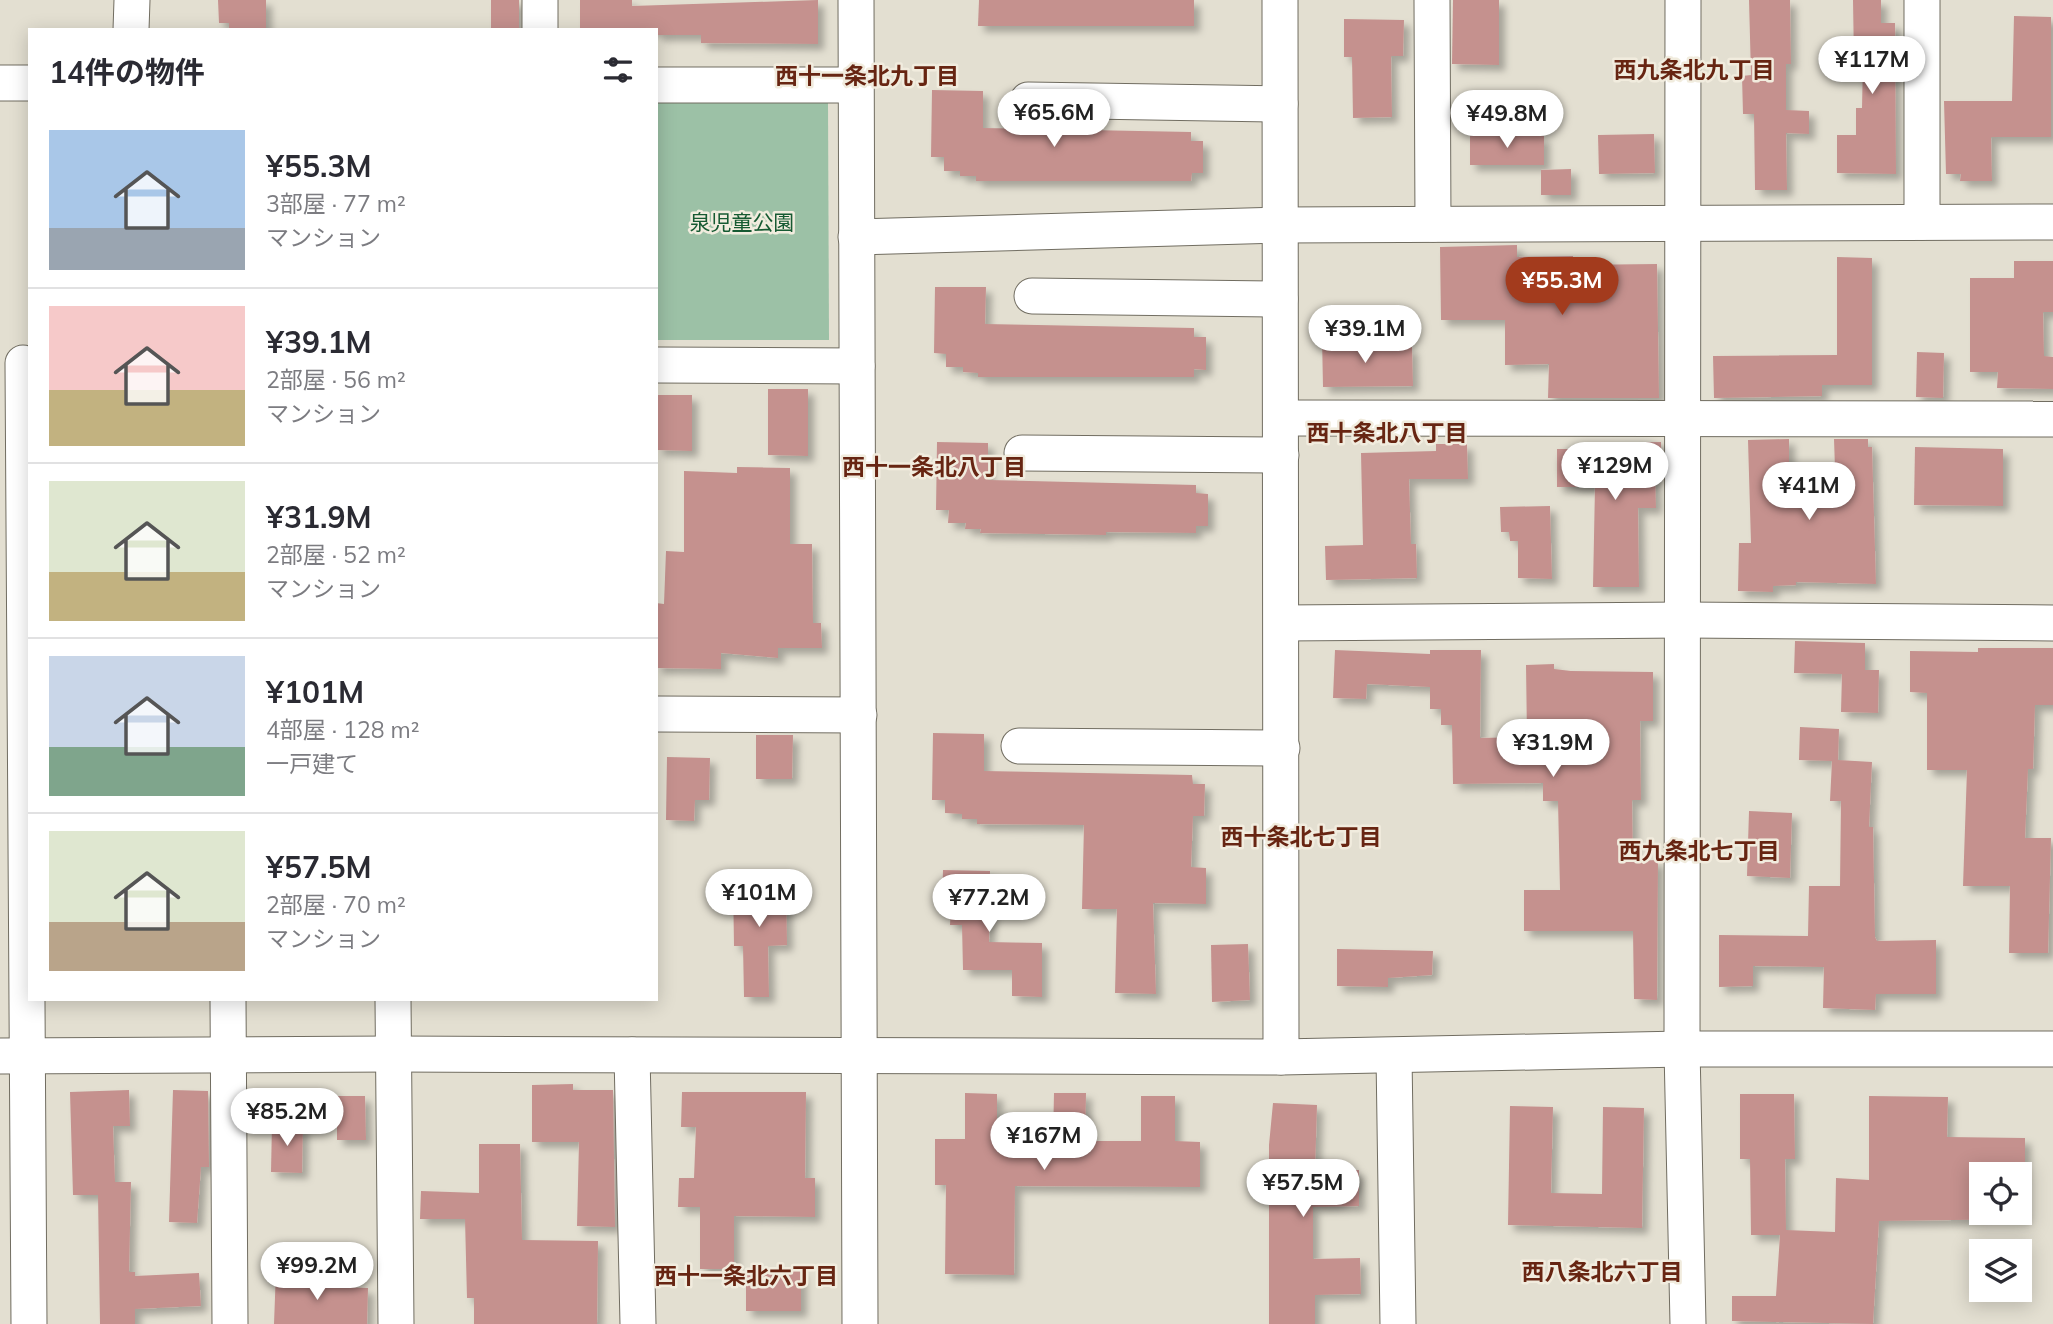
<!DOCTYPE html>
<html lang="ja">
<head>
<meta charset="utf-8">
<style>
  body { margin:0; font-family:Mulish,"Noto Sans JP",sans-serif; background:#f7f7f7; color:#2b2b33; height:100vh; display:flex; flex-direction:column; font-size:26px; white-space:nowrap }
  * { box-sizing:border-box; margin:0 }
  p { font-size:23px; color:#7c7c81 }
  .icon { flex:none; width:38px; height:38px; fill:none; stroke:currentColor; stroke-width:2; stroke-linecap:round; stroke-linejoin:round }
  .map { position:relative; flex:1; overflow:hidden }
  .side { position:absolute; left:28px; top:28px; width:630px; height:973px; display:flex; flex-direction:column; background:#fff; border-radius:0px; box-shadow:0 4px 18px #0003 }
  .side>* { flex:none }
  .buttons { position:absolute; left:1969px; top:1162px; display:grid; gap:14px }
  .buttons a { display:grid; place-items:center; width:63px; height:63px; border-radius:0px; background:#fff; box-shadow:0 4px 18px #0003; font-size:35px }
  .price { position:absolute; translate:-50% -60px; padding:0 16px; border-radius:24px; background:#fff; color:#222; font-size:23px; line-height:46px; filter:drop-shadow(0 2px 4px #0008) }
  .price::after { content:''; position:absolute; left:50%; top:42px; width:21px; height:16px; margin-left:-10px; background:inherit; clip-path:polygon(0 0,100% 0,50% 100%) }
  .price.current { background:#a33b1d; color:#fff }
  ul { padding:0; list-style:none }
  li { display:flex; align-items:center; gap:21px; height:175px; padding:0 21px }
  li+li { border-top:2px solid #e1e1e2 }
  li span { display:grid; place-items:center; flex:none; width:196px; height:140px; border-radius:0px; color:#555 }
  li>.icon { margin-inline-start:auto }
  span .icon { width:84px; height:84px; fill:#fffc; stroke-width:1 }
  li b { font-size:30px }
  h2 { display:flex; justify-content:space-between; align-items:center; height:84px; padding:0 21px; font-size:30px }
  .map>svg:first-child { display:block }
</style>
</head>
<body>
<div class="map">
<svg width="2053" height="1324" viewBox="0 0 2053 1324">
  <defs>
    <filter id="shadow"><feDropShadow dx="6" dy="6" stdDeviation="3.5" flood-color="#0004"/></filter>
  </defs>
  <rect width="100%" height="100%" fill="#e3dfd1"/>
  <polygon fill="#9cc1a6" points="656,103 828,103 829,340 656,340"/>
  <g fill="#c5918e" fill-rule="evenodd" filter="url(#shadow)">
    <polygon points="218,0 266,0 266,30 229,30 229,23 219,23"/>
    <rect x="491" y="0" width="28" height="30"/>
    <polygon points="580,0 632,0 632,6 818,0 818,44 701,43 701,35 656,35 656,30 580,30"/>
    <polygon points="979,0 1194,0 1194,26 978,26"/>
    <polygon points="1453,0 1499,0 1499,65 1452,64"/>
    <polygon points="1749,0 1790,0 1791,64 1786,64 1786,110 1809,111 1809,134 1786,133 1787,190 1755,190 1754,114 1743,114 1742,76 1751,75"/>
    <polygon points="1853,0 1881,0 1881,23 1895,23 1896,174 1837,173 1837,135 1856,135 1856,108 1862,108 1863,61 1854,61"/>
    <polygon points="2014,16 2051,17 2051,137 1991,137 1992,181 1960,181 1961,174 1946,174 1944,101 2012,101"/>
    <polygon points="1344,19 1404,20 1403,56 1391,56 1392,117 1353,118 1352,57 1344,57"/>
    <polygon points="932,90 983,91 983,128 1191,132 1191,141 1203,141 1203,173 1192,173 1191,181 976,181 976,176 960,176 960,171 944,171 944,157 931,157"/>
    <polygon points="1654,134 1655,173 1599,174 1598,135"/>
    <rect x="1470" y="136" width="74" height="29"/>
    <polygon points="1571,169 1571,195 1541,195 1541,170"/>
    <polygon points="1517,245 1517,257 1573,256 1573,265 1657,264 1659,398 1548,398 1549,364 1505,365 1505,320 1441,320 1440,247"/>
    <polygon points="1837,257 1872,258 1872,385 1822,385 1822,396 1714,398 1713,356 1837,355"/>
    <polygon points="2014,261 2053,261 2053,312 2043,312 2044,356 2053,357 2053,389 1997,388 1998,372 1970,372 1970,278 2014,278"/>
    <polygon points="935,287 986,287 985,324 1194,328 1194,337 1206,337 1206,370 1194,369 1194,377 978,377 978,373 963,372 963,367 946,367 946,354 934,353"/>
    <polygon points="1322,337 1348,337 1348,348 1412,347 1413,386 1323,387"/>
    <polygon points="1917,352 1944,353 1943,398 1916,397"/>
    <polygon points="768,389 808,389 808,456 768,455"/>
    <polygon points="658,395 692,395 692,451 657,450"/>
    <polygon points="1789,439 1789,499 1836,498 1834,439 1868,439 1868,447 1872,447 1876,584 1796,582 1796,585 1773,586 1773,592 1738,591 1739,543 1751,543 1748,440"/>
    <polygon points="937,442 988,443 988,480 1196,485 1196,493 1208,494 1208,526 1196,526 1196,533 1106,532 1106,535 980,533 981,529 965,529 966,523 948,523 949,510 936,510"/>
    <polygon points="1661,442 1661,471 1655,471 1656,508 1638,508 1639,587 1593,587 1595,487 1557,487 1557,449 1597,449 1597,443"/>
    <polygon points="1436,444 1467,444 1468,479 1409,479 1411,544 1416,544 1417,578 1326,580 1325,546 1363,545 1361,453 1436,451"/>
    <polygon points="1915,447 2003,449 2003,506 1914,505"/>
    <polygon points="737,467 790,468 790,544 812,544 813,623 821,623 822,648 778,648 778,658 721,653 721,669 656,668 656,603 664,604 666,551 684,552 684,471 737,473"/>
    <polygon points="1550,506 1552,579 1518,578 1518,541 1510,541 1509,532 1501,532 1500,507"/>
    <polygon points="1795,641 1865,643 1865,670 1879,670 1878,713 1841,712 1842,674 1794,673"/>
    <polygon points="1978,648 2053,648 2053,705 2035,705 2033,769 2028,769 2025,838 2051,838 2048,953 2009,953 2010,886 1963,886 1967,770 1927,770 1927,693 1910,692 1910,651 1978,652"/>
    <polygon points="1335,650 1430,654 1430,650 1481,650 1480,738 1527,737 1526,665 1554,664 1554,669 1571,671 1653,672 1653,721 1640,721 1641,800 1632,800 1633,861 1658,860 1657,1000 1634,999 1633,931 1524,931 1524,890 1560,890 1558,801 1543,801 1543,783 1453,784 1452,725 1441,725 1441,709 1430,709 1430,687 1367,684 1366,699 1333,698"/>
    <polygon points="1800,727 1839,729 1838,760 1872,762 1869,827 1873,827 1875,937 1877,941 1936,940 1936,994 1876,994 1875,1010 1823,1008 1824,967 1753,966 1753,986 1719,987 1719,935 1808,936 1809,886 1840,886 1841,801 1830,801 1832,761 1799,760"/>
    <polygon points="933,733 984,734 984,771 1192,775 1193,784 1205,784 1204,816 1193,816 1191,867 1206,868 1206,904 1153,903 1156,994 1115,993 1117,909 1082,909 1084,825 977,824 977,819 962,819 962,814 945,813 945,800 932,800"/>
    <polygon points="756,735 793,735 792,779 756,779"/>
    <polygon points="667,757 710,758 709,800 695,800 694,821 666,820"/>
    <polygon points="1749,811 1792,813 1790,878 1747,876"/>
    <polygon points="943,870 990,871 989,942 1042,943 1042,997 1012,996 1012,970 963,970 962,925 950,925 951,906 942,906"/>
    <polygon points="733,880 786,880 787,945 768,946 769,997 744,997 743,946 734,946"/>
    <polygon points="1248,944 1250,1000 1212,1002 1211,945"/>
    <polygon points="1337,949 1433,951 1432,975 1388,978 1388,987 1337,986"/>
    <polygon points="573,1084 573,1090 613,1090 615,1227 577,1226 579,1142 532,1142 532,1085"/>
    <polygon points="129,1090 130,1126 113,1126 115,1182 131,1182 129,1272 135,1272 135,1276 199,1273 201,1306 135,1309 135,1324 100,1324 98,1195 73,1195 70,1092"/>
    <polygon points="173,1090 208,1091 209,1167 201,1167 197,1223 169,1222"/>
    <polygon points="682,1092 806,1092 805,1178 815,1178 815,1217 734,1216 734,1269 700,1269 700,1207 678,1207 679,1178 694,1178 696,1127 681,1127"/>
    <polygon points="965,1093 997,1094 997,1140 1053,1140 1054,1093 1086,1093 1085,1141 1141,1141 1141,1096 1175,1096 1175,1141 1200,1142 1200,1187 1015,1186 1014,1275 945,1274 946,1185 935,1185 935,1139 965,1139"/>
    <path d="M1740,1094H1794L1795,1159H1785L1786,1230L1835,1232L1836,1178L1869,1180V1096L1948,1097L1947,1137L2025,1138V1219L1879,1221L1873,1324L1732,1321V1296H1776L1780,1235H1751L1750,1159H1740ZM1981,1174H2020V1213H1981Z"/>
    <polygon points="337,1096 365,1096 366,1140 337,1140"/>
    <polygon points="1273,1103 1317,1105 1315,1171 1359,1170 1359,1206 1313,1207 1313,1259 1360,1258 1361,1294 1315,1295 1315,1324 1269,1324 1269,1145"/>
    <polygon points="1510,1106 1553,1107 1551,1193 1602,1194 1603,1107 1644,1108 1642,1228 1508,1225"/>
    <polygon points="272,1124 303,1125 302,1173 271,1172"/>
    <polygon points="479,1144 520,1144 522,1240 598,1241 597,1324 474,1324 474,1298 467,1298 465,1219 420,1219 421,1191 479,1193"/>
    <polygon points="276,1270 304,1271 304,1286 368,1288 367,1324 274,1324"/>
    <rect x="746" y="1270" width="55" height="41"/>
  </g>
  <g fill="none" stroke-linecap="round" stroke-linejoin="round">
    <g stroke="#716d61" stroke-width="37">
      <g id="minor">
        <polyline points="856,0 860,1324"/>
        <polyline points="1280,0 1281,1057"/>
        <polyline points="1432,0 1433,224"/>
        <polyline points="1683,0 1682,1049 1688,1324"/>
        <polyline points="1922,0 1922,222"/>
        <polyline points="131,30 132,0"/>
        <polyline points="540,30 540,0"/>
        <polyline points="0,83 30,83"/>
        <polyline points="656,85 856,85"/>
        <polyline points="1028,100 1280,104"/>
        <polyline points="856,237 1280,225 2053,222"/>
        <polyline points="1032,296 1280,299"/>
        <polyline points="23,363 29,1324"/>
        <polyline points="656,365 857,366"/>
        <polyline points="1281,418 2053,419"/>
        <polyline points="1022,453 1281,455"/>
        <polyline points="1282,623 1684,620 2053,623"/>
        <polyline points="656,714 859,715"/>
        <polyline points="1019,746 1282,748"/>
        <polyline points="228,999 230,1324"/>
        <polyline points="393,999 396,1324"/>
        <polyline points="632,1055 638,1324"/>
        <polyline points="0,1056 393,1054 1281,1057 1682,1049 2053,1049"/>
        <polyline points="1394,1056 1398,1324"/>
      </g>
    </g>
    <use href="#minor" stroke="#fff" stroke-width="35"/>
  </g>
  <g text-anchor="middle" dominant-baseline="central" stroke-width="5" stroke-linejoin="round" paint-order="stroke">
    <g font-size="21" fill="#165a32" stroke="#f1ecde">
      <text x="742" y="222">泉児童公園</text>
    </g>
    <g font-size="23" font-weight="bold" fill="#672512" stroke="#f1ecde">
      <text x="1694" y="69">西九条北九丁目</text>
      <text x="867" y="75">西十一条北九丁目</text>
      <text x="1387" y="432">西十条北八丁目</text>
      <text x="934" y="466">西十一条北八丁目</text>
      <text x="1301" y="836">西十条北七丁目</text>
      <text x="1699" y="850">西九条北七丁目</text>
      <text x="1602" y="1271">西八条北六丁目</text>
      <text x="746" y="1275">西十一条北六丁目</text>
    </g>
  </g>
</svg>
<div class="buttons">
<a><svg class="icon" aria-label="locate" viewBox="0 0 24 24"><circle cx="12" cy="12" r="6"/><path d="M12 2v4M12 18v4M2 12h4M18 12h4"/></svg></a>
<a><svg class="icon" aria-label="layers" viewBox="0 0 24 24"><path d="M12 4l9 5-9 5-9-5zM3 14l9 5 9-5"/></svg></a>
</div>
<b class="price" style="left:1872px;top:96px">¥117M</b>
<b class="price" style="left:1054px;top:149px">¥65.6M</b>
<b class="price" style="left:1507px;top:150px">¥49.8M</b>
<b class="price current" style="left:1562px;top:317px">¥55.3M</b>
<b class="price" style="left:1365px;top:365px">¥39.1M</b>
<b class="price" style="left:1615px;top:502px">¥129M</b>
<b class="price" style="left:1809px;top:522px">¥41M</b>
<b class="price" style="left:1553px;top:779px">¥31.9M</b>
<b class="price" style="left:759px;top:929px">¥101M</b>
<b class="price" style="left:989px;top:934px">¥77.2M</b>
<b class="price" style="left:287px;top:1148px">¥85.2M</b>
<b class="price" style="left:1044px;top:1172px">¥167M</b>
<b class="price" style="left:1303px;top:1219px">¥57.5M</b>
<b class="price" style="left:317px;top:1302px">¥99.2M</b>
<section class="side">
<h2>14件の物件<svg class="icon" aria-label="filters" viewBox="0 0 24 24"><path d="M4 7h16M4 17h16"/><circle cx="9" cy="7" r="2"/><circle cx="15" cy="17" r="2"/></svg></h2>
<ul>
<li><span style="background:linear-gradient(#a9c7e8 70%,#9aa5b1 0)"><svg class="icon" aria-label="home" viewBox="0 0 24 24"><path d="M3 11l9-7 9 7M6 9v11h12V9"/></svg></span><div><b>¥55.3M</b><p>3部屋 · 77 m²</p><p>マンション</p></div></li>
<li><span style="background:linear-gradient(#f6c9c9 60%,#c2b280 0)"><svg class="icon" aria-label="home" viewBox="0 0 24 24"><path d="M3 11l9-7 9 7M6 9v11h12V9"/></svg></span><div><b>¥39.1M</b><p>2部屋 · 56 m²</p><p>マンション</p></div></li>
<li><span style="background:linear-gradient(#dfe7d0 65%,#c2b280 0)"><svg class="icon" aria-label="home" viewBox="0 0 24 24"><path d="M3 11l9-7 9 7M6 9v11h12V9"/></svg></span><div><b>¥31.9M</b><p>2部屋 · 52 m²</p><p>マンション</p></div></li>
<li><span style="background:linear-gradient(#c9d6e8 65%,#7fa58c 0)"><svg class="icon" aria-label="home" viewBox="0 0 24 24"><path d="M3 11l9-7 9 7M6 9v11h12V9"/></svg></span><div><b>¥101M</b><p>4部屋 · 128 m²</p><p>一戸建て</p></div></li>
<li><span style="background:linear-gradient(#dfe7d0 65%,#b9a48a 0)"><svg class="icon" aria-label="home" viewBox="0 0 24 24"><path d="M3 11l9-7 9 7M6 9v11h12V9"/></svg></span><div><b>¥57.5M</b><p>2部屋 · 70 m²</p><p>マンション</p></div></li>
</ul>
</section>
</div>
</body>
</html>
